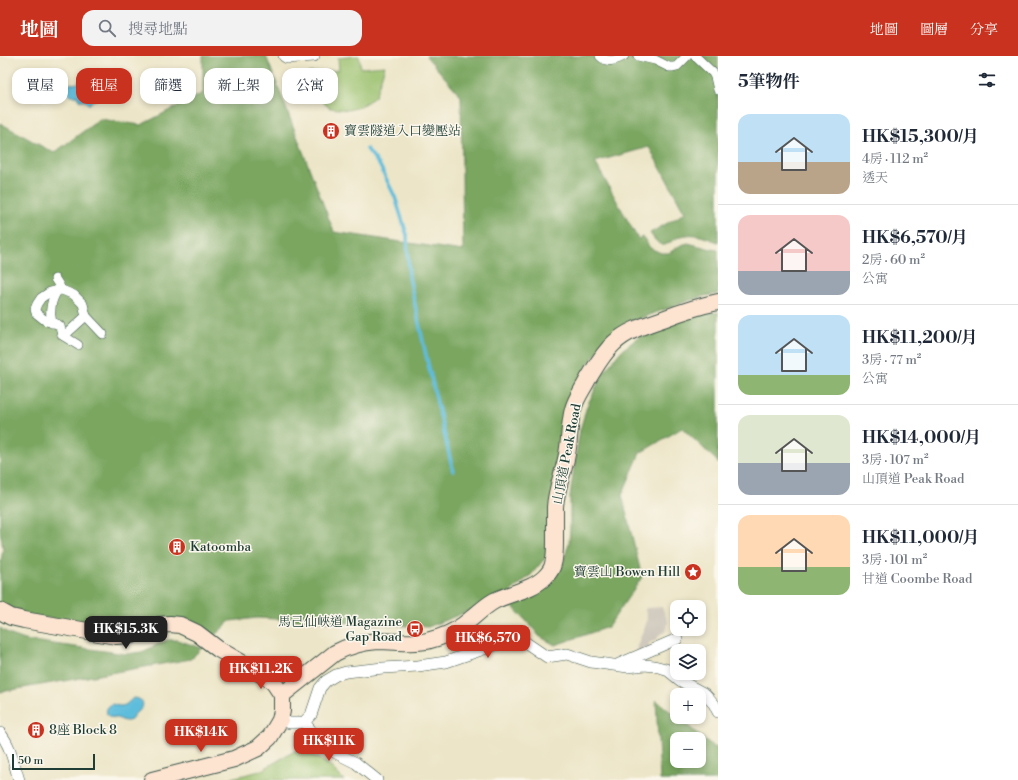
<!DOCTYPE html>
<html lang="zh-TW">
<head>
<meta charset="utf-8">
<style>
  body { margin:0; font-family:"Libre Bodoni","Noto Serif TC",serif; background:#f2f2f3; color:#1f2937; height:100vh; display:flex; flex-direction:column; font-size:15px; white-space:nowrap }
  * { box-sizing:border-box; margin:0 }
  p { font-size:13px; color:#747a83 }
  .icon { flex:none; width:22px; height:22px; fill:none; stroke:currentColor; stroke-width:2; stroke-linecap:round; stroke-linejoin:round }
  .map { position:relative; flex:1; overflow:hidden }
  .sheet { display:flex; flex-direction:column; background:#fff; width:300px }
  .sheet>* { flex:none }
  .banner { position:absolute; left:12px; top:12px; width:380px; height:36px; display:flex; gap:8px }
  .tools { position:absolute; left:670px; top:544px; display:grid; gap:8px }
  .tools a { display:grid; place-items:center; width:36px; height:36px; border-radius:8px; background:#fff; box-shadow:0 2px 6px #0003; font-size:20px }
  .scale { position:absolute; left:12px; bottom:10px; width:83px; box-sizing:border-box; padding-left:4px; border:2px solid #1f3d34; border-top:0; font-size:11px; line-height:14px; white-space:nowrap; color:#1f3d34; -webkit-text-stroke:3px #fbf7ec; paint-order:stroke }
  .price { position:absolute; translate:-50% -34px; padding:0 9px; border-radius:8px; background:#c8321e; color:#fff; font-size:13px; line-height:26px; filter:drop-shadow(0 1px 2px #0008) }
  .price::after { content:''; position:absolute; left:50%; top:24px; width:12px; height:9px; margin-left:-6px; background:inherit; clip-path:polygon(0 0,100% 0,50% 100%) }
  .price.current { background:#222; color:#fff }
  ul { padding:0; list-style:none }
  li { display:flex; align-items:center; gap:12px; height:100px; padding:0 20px }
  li+li { border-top:1px solid #e0e1e3 }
  li span { display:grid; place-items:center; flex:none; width:112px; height:80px; border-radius:12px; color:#555 }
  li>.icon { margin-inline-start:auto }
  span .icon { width:48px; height:48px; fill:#fffc; stroke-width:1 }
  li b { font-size:17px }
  h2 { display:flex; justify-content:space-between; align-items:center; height:48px; padding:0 20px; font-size:17px }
  .pill { padding:0 14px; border-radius:12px; background:#fff; box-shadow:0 2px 6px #0003; font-size:14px; line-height:36px }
  .pill.current { background:#c8321e; color:#fff }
  header { display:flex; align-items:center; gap:24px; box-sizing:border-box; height:56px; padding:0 20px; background:#c8321e; color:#fff }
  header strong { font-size:19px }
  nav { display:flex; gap:22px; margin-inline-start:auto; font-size:14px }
  .search { width:280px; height:36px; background:#f2f2f3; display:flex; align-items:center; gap:10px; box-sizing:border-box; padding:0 14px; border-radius:12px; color:#747a83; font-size:15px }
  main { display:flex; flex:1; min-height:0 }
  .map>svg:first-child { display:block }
</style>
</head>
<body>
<header>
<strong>地圖</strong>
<div class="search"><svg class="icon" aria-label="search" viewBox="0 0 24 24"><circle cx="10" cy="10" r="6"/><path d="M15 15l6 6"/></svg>搜尋地點</div>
<nav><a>地圖</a><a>圖層</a><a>分享</a></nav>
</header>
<main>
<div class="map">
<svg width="718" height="724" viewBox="0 0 718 724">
  <rect width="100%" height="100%" fill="#fbf7ec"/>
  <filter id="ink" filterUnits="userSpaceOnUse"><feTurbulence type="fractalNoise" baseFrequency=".025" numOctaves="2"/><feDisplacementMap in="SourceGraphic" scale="8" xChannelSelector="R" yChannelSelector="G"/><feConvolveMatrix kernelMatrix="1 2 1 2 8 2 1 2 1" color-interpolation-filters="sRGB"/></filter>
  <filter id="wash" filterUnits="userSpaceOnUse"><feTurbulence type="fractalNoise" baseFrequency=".012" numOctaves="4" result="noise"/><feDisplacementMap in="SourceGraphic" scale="16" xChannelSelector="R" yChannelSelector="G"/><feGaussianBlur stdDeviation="0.9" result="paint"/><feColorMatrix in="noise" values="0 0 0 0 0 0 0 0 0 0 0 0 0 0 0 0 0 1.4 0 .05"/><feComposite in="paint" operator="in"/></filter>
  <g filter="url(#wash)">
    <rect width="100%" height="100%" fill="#ece5c7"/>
    <polygon fill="#cac3b8" points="662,551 668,566 667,572 665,576 660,578 657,583 649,587 649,592 636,597 637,590 646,568 647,561 645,554 646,552"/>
    <g fill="#99c06c" stroke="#5c7e50">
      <polygon points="356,0 359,0 361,12 385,10 375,41 359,51 348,54 330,52 321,45 308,17 339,14 338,2"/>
      <polygon points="300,692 329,709 344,724 223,724 260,715"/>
    </g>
    <g fill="#7aa660" stroke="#4c724a" fill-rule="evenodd">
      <path d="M203,0H266L334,176L463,195L461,40L426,0H718V186C709,183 696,177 687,179C667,181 666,202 650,177L685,157L649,91L595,106L638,183L643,181L650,192L661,197H669L681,189L688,187L711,193L718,194V238L704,240L685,246L638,263L630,267L609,282L588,308L571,344L564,370L557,402L546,501L531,519L504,541L428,571L257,562L230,565L214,580L196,570L126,575L22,558L3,550L0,545V511L3,493L0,474V67L54,97L100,63L141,69L203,37Z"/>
      <polygon points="718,256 718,408 717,405 682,372 640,397 622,439 642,521 608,571 555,589 539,580 532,571 512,550 542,532 553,522 562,510 569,487 570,473 570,440 575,405 580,374 587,350 603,317 621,295 639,281 670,266 699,259"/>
      <polygon points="0,572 11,579 25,584 126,598 142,596 163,586 168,584 177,584 202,592 191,603 0,636"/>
      <path d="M656,644L714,691L718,692V724H660ZM677,683H699V705H677Z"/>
    </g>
    <g fill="#5ebddc" stroke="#3e7d88">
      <path d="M95,23V26C104,25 116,27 106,38L99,39L98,43L92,45L90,48H88L85,45L79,44L77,40H70L66,36V33L69,28L79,27V24Z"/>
      <path d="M133,642C139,642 145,645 142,652C140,655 139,654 137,656C134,658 133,661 131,664C124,667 122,663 116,662C114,661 112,662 110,661C106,659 105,653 109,650C113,646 116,650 120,650C127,650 129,645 133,642Z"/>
    </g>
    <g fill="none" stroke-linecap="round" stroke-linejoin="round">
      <polyline stroke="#5ebddc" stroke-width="3.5" points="367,93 380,110 395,141 407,179 409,221 425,295 453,415"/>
    </g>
  </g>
  <g filter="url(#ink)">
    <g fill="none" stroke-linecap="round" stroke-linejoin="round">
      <g stroke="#3e564a" stroke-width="10">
        <g id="pedestrian">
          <path d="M600,0C608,8 615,4 624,0"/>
          <polyline points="638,0 655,4 669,11 673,11 677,10 687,0"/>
          <polyline points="695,0 713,17 715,21 718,34"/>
          <polyline points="55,223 59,229 61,234"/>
          <path d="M52,267C49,256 51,243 58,234"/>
          <polyline points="64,280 86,260"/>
          <polyline points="78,289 62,279 60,270 57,268 46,265 36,257 35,253 37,248 41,242 50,236 58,234 62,234 74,239 83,248 86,260 103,278"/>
        </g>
      </g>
      <g stroke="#3e564a" stroke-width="12">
        <g id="minor">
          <polyline points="284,0 287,2 314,0"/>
          <polyline points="619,608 677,583"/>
          <polyline points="280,664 290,667 298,667 304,666 311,659 320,632 326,625 336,619 346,616 383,612 418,610 446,606 504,586 522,584 547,601 567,598 591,606 628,611 645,609 654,610 666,613 681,625 705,638 714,648 718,656"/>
          <polyline points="304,666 317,682 328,691 336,697 356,707 377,724"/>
          <path d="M0,677C11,690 14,708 19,724"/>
        </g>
      </g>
      <g stroke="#3e564a" stroke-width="18">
        <g id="secondary">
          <polyline points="0,555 11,561 24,564 116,580 131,579 159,569 170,568 180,569 197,577 218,593 268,622 274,627 282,639"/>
          <path d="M282,639L335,597C348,590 363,586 378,585C395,585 411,588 427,585C439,582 453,577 463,569C473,562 482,552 494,545C510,537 532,534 545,521C549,517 552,513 553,508C555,501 555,494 555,487C555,475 555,463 555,451C556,432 564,416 567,398C570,383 569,368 573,353C576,342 583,333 588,323C596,310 603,297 614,287C628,274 646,269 663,263C681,256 699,250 718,246"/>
          <polyline points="152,724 234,703 258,692 270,681 280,664 282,655 282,639"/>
        </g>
      </g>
      <use href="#pedestrian" stroke="#fff" stroke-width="9"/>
      <use href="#minor" stroke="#fff" stroke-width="11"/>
      <use href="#secondary" stroke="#fde4d1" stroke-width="16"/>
    </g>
  </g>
  <defs>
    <g id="building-disc" transform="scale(0.9)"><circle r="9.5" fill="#c8321e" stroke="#fbf7ec"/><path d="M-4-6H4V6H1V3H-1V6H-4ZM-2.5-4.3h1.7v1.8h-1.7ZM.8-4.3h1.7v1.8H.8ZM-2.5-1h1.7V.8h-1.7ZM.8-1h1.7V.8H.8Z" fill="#fff"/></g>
    <g id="sight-disc" transform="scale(0.9)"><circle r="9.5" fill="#c8321e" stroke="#fbf7ec"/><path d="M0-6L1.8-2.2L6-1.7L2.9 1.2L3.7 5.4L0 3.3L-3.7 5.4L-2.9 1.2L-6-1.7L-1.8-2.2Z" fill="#fff"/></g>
    <g id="bus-disc" transform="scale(0.9)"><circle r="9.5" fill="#c8321e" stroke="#fbf7ec"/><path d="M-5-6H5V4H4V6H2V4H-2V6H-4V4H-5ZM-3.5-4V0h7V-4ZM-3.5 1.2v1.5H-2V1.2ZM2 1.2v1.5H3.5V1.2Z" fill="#fff"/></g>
  </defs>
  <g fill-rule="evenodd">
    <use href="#building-disc" x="331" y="75"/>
    <use href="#building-disc" x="177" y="491"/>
    <use href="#sight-disc" x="693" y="516"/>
    <use href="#bus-disc" x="415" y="573"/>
    <use href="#building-disc" x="36" y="674"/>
  </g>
  <g text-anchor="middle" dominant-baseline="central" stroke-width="3" stroke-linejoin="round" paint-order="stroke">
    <g font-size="13" fill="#1f3d34" stroke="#fbf7ec" text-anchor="start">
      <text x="344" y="75">寶雲隧道入口變壓站</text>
      <text x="190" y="491">Katoomba</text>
      <text x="680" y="516" text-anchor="end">寶雲山 Bowen Hill</text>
      <text x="402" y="566" text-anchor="end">馬己仙峽道 Magazine<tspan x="402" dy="15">Gap Road</tspan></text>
      <text x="49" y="674">8座 Block 8</text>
    </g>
    <g font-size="13" fill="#1f3d34" stroke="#fbf7ec">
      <text transform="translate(567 398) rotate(-79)">山頂道 Peak Road</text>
    </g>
  </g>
</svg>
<div class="tools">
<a><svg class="icon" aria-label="locate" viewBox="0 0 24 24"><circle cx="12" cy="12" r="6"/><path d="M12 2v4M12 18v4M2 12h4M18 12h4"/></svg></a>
<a><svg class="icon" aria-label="layers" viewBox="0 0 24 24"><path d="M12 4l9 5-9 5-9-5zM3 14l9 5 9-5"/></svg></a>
<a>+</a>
<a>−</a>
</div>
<div class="scale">50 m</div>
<b class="price current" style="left:126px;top:594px">HK$15.3K</b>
<b class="price" style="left:488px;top:603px">HK$6,570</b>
<b class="price" style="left:261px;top:634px">HK$11.2K</b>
<b class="price" style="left:201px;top:697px">HK$14K</b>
<b class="price" style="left:329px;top:706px">HK$11K</b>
<div class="banner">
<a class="pill">買屋</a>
<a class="pill current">租屋</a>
<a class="pill">篩選</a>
<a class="pill">新上架</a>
<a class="pill">公寓</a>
</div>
</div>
<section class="sheet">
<h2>5筆物件<svg class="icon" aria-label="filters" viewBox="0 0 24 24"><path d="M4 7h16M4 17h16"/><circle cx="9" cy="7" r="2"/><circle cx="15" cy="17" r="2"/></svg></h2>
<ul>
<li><span style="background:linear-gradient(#bfe0f5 60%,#b9a48a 0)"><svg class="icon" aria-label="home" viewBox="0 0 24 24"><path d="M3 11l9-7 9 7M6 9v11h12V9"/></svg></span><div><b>HK$15,300/月</b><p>4房 · 112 m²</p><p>透天</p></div></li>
<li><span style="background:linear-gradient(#f6c9c9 70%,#9aa5b1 0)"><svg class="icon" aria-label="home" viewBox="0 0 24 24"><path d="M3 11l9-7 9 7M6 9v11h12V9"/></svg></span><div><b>HK$6,570/月</b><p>2房 · 60 m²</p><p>公寓</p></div></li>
<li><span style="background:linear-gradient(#bfe0f5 75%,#8fb573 0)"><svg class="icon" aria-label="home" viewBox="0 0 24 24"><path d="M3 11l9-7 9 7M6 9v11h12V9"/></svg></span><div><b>HK$11,200/月</b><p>3房 · 77 m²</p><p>公寓</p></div></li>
<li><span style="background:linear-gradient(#dfe7d0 60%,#9aa5b1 0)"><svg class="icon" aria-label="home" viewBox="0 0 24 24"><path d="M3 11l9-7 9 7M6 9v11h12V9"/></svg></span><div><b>HK$14,000/月</b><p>3房 · 107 m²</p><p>山頂道 Peak Road</p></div></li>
<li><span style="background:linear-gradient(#ffd9b3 65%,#8fb573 0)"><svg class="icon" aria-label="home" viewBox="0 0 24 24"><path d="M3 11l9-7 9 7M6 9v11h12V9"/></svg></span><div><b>HK$11,000/月</b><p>3房 · 101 m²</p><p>甘道 Coombe Road</p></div></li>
</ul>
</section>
</main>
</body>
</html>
